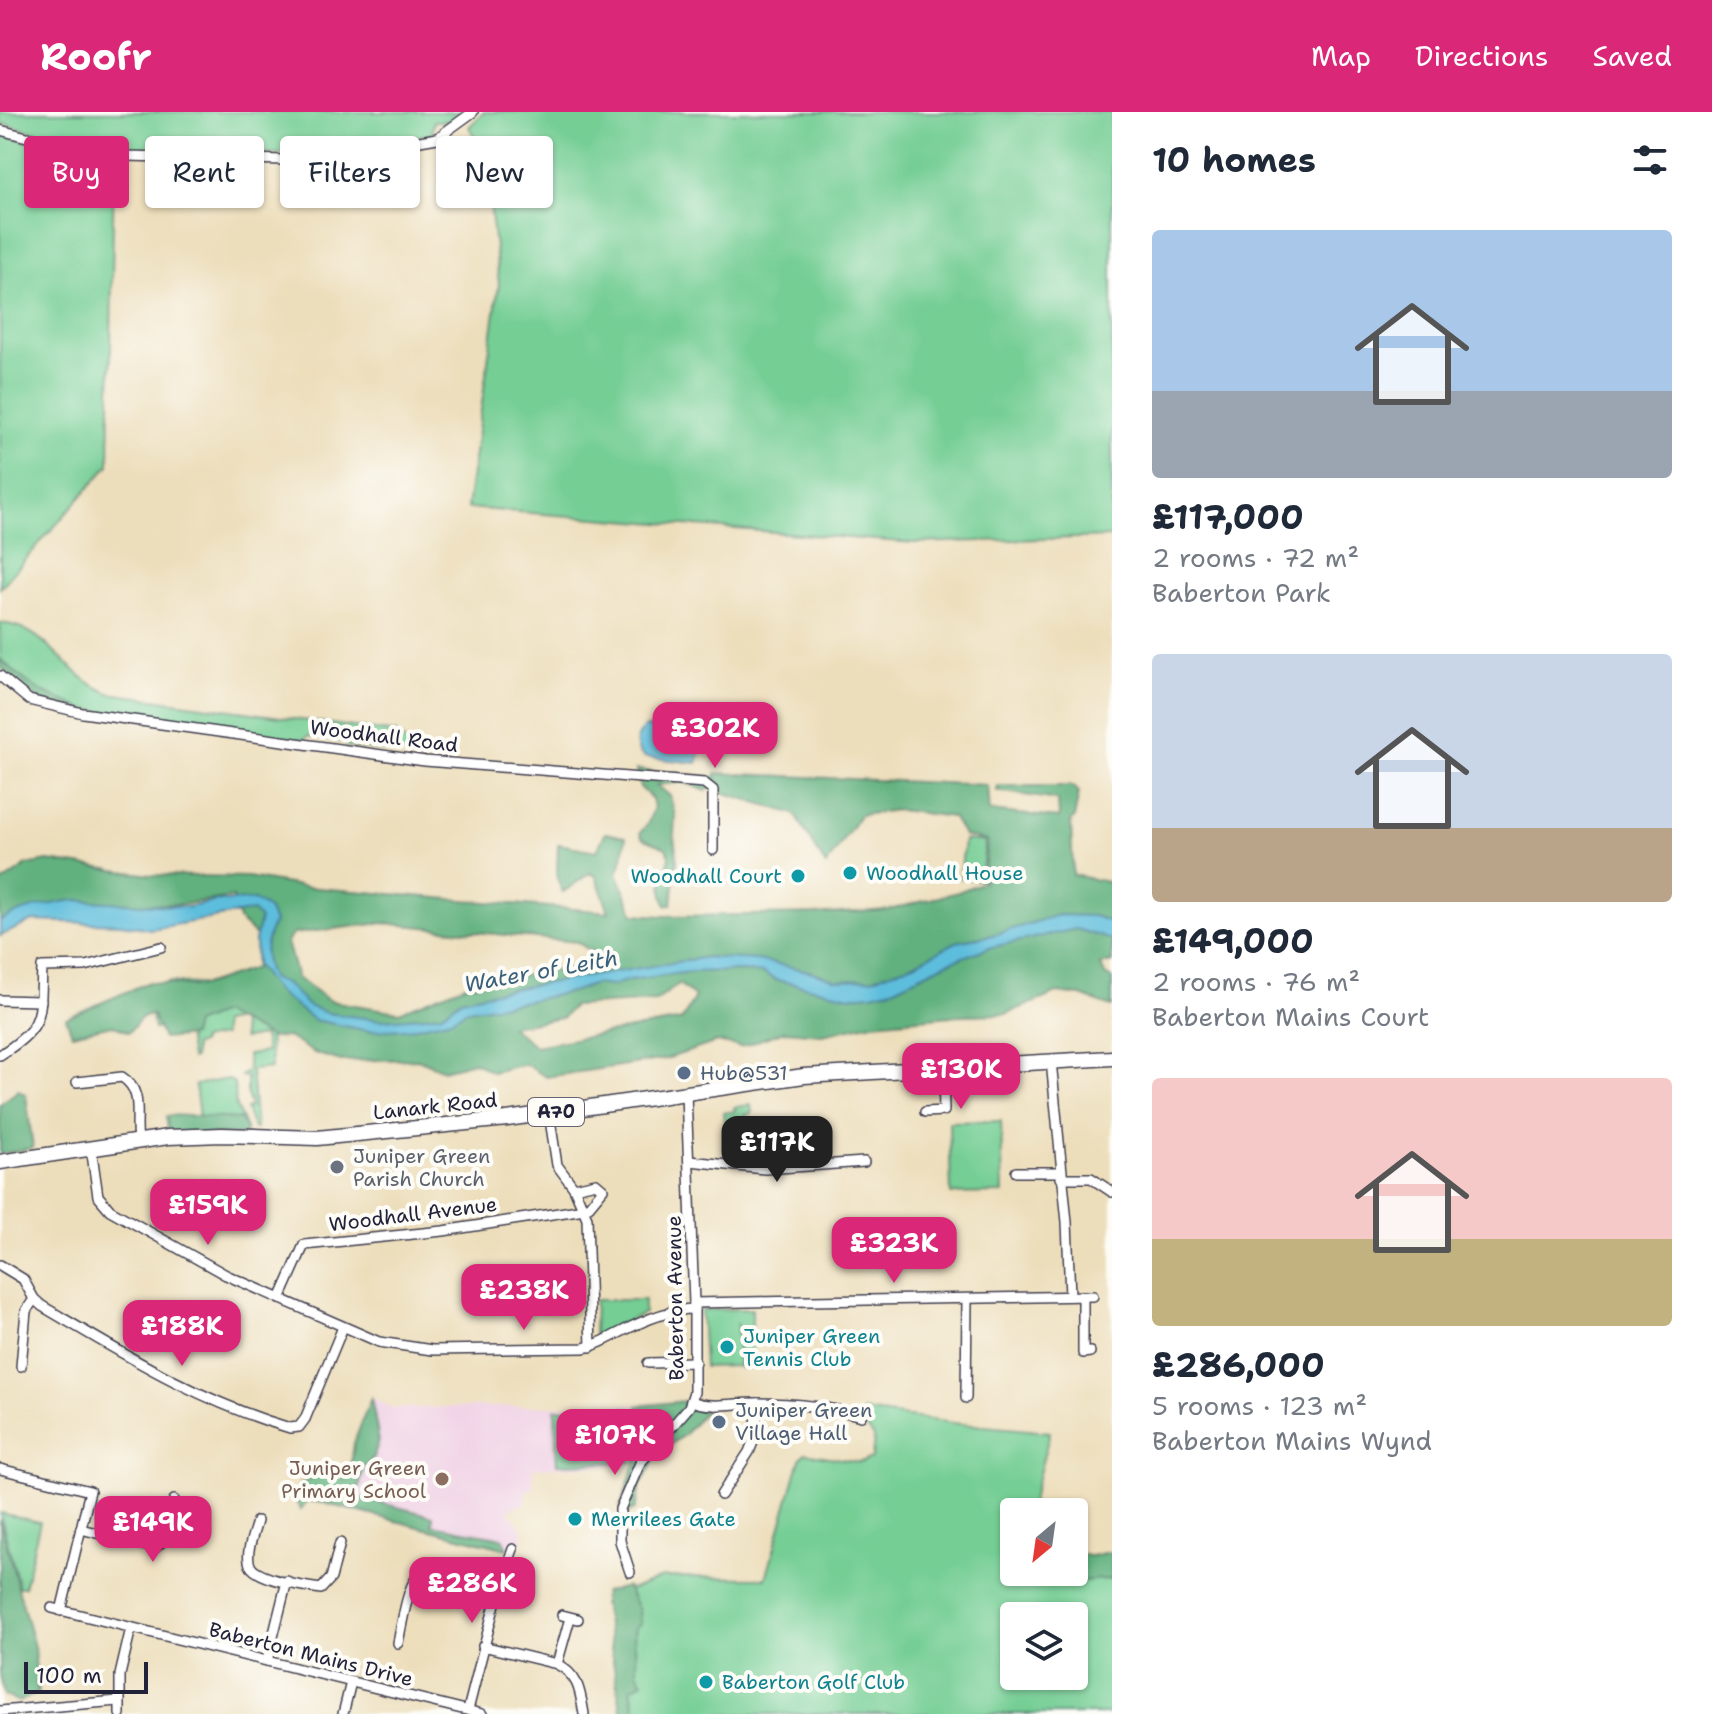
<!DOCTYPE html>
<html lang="en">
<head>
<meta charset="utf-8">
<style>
  body { margin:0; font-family:"Shantell Sans",sans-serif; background:#f6f6f7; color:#1f2937; height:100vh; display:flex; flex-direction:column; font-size:30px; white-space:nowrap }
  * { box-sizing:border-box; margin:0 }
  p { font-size:26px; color:#747a83 }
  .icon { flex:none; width:44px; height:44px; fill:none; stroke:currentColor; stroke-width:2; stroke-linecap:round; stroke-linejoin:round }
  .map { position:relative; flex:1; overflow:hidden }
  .side { display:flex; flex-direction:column; background:#fff; width:600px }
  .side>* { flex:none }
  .top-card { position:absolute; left:24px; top:24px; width:760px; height:72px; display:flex; gap:16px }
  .needle { width:52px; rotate:209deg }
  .tools { position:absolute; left:1000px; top:1386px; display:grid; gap:16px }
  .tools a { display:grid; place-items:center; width:88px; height:88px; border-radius:8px; background:#fff; box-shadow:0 2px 6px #0004; font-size:40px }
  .scale { position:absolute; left:24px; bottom:20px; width:124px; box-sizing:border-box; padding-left:8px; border:4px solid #22223b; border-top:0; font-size:22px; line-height:28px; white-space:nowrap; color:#22223b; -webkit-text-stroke:6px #fdfcf7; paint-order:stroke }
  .price { position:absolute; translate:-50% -68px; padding:0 18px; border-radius:16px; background:#db2777; color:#fff; font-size:26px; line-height:52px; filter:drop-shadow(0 2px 4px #0008) }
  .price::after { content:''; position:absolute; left:50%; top:48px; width:24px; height:18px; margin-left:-12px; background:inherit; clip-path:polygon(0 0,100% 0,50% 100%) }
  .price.selected { background:#222; color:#fff }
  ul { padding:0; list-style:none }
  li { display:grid; align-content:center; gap:16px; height:424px; padding:0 40px }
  li span { display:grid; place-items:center; height:248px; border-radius:8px; color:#555 }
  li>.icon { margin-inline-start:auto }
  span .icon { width:144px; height:144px; fill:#fffc; stroke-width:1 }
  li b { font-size:34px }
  h2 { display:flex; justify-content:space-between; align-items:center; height:96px; padding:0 40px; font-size:34px }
  .pill { padding:0 28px; border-radius:8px; background:#fff; box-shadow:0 2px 6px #0004; font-size:28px; line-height:72px }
  .pill.selected { background:#db2777; color:#fff }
  header { display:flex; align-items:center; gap:48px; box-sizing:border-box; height:112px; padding:0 40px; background:#db2777; color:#fff }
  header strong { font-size:38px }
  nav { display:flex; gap:44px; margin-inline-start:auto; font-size:28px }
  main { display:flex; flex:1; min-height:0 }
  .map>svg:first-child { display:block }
</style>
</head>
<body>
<header>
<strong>Roofr</strong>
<nav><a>Map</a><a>Directions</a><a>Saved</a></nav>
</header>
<main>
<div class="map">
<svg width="1112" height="1602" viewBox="0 0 1112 1602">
  <rect width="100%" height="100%" fill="#fdfcf7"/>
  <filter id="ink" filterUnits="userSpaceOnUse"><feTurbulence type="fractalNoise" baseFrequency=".0125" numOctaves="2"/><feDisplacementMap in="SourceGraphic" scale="16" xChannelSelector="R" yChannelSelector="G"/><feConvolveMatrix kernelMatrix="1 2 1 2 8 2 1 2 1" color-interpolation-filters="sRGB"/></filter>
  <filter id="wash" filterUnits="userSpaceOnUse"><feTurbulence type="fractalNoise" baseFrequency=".006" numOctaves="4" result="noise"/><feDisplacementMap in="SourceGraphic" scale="32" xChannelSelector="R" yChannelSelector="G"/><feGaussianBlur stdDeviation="1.8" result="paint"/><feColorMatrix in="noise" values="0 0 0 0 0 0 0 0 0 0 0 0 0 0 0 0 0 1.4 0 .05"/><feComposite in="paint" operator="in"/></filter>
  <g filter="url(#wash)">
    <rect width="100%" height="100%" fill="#eddebb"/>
    <polygon fill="#f0d0e5" points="371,1286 393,1296 635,1293 638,1338 630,1353 533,1356 533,1378 525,1378 525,1393 516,1393 509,1400 522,1417 523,1427 520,1434 509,1432 507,1437 345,1398"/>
    <g fill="#75ce94" stroke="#4c7868" stroke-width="2" fill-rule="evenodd">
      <polygon points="0,0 463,0 453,9 434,9 432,22 372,33 291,43 231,38 98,36 0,11"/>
      <path d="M484,0H1112V425L914,431L467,396L499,172L488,74C471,72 467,69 459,53L483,40L469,15Z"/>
      <polygon points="0,23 114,50 109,353 0,476"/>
      <path d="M0,511C40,514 57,547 87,569C93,574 102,577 109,581L396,621L411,634L423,636L421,643L348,635L344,630L308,624L303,628L212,614C204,608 190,605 181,609L81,597C70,589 58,588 46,582C28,573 15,560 0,547Z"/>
      <polygon points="964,728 985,730 981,768 960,766"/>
      <polygon points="169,870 209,873 269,918 271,956 251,958 256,1017 253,1016 246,997 251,995 247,982 247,965 241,964 248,959 247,943 266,940 263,924 243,927 240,908 222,911 223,924 201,928 201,932 194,933 194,946 191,947 185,911 154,917 146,875"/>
      <polygon points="228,967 234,971 236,995 246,1016 200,1013 195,973"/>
      <polygon points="751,993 752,1001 746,1003 747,1017 732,1018 732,1014 725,1014 723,1001 735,999 734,995"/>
      <polygon points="1001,1009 1003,1081 951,1082 949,1010"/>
      <polygon points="595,1188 644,1188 644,1201 596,1225 594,1222"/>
      <polygon points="752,1197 752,1256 739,1256 737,1211 738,1254 704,1255 701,1198"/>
      <polygon points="629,1296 631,1350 557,1352 555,1297"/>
      <path d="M863,1299L961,1312L1050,1320L1029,1400H1014V1460H1074L1112,1445V1602H627L606,1487L663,1465L766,1466L800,1347L805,1341L860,1350L872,1346L874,1325L861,1308ZM1014,1504H1074V1564H1014Z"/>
      <polygon points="0,1401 40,1410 24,1475 19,1475"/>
    </g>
    <g fill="#60b17e" stroke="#416a5c" stroke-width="2" fill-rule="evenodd">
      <path d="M0,547C15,560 28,573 46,582C58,588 70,589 81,597L42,590L0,555Z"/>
      <path d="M636,658L714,665L716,668V661L987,673L989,699L1059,706L1058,688L997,679L998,674H1073L1079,680L1074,707L1071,708L1073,763L1112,771V850L1101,853L1105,863L1112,867V895L1081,884L1057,881L1006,902L963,903L873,911L822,922L784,919L741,935L717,930L666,947L546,965L525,952L492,960L474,950L443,958L418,947L341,949L314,941L288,925L272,926L222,901L195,912L192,924L163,927L153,903L142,905L129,920L112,913L72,922L66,906L149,870L198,875L255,856L256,824L239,808L233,785L184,792L102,793L0,811V772L27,753L48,749L151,763L248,765L306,775L609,800L596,764L590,761L563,780C554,767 558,748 558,732L597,739L605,721L626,725L623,746L617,761L634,802L662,804L825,802L889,798L958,780L983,770L987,729L964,724L952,705L898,698L860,703L826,754L795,702L718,679L717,672L706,679L683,670L657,673L670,684L675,703L674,723L677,748L672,792L667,794C657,775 665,764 670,745L666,736L642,726L640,721L648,711L654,695L652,687L640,675ZM382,811L577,830L607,850L465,873L399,900L330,889L297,866L287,830L293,822ZM679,872L695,885L682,908L535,934L510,914L562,906L573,894L656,889Z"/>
      <polygon points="19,978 26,983 33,1036 0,1042 0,992"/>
      <polygon points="171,1003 240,1007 246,1016 245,1023 169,1022 166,1005"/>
      <polygon points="371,1286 379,1329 372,1348 364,1355 357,1385 433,1404 432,1413 503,1426 507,1437 324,1391 307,1389 301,1398 294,1387 299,1373 335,1353 345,1368 349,1366 354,1331"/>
      <polygon points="685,1289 706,1298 685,1322 657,1343 640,1375 635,1397 629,1400 620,1395 637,1346 638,1294"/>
      <polygon points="0,1408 34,1535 38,1581 19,1590 4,1583 0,1563"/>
      <path d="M1074,1439C1095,1449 1093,1441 1112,1440V1467C1081,1466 1033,1482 1007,1464L1005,1456L1014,1446V1460H1074Z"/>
      <path d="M627,1475L639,1498L640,1512L635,1515C632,1531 638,1544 637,1560L643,1570L631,1576L636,1602H622L603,1490L604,1480Z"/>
    </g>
    <g fill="#5dbddc" stroke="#40708c" stroke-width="2">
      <path d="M645,615L681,621L698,630L701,638L697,651L644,645C633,636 635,624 645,615Z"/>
      <path d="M75,788L188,795L217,789L254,788L268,797L274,810C264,831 261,846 272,867L288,873L308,894L327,901L381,908L407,906L442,902L461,887L505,878L707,845L758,848L813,860L837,868L871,867L914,852L956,830L993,823L1058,803L1093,804L1112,810V828L1076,817L988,836L947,851L893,877L871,882L850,884L776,868L763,861L744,859L690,860L630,868L610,874L595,872L575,879L527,889L467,898L452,907L408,917L369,919L314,908L277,880L256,853L255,829L260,807L253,799L151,817L121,812L33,809L0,824V809C24,796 48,792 75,788Z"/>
    </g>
  </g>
  <g filter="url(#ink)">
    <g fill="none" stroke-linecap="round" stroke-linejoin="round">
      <g stroke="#403e4e" stroke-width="12">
        <g id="minor">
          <polyline points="0,18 81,39 126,44 284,48 345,42 437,26 473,0"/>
          <polyline points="0,564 29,588 83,601 425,649 704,671 713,678 713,738"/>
          <polyline points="0,888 41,889"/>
          <path d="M0,943C45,914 40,906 42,855L85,854L161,835"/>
          <polyline points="1051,949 1067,1110 1070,1184"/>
          <path d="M77,970L122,965C145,980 134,1005 138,1028"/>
          <polyline points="925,1000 944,999 943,955"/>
          <polyline points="549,1001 557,1053 574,1076 587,1106 591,1235"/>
          <path d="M91,1035L98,1084L110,1098L226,1163L379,1230L432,1238L583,1236C596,1234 607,1227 619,1221C642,1209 669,1197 694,1197"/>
          <polyline points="690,1049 765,1057 864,1050"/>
          <polyline points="1016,1060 1060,1060"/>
          <polyline points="1061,1066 1091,1066 1112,1080"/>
          <path d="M0,1153L23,1167L34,1187L42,1194C122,1241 200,1290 290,1316L299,1315L305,1307L343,1215"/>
          <polyline points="1083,1184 1083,1241 1090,1240"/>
          <polyline points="280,1187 304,1133 443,1119 578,1098 589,1094 603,1077 596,1071 574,1076"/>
          <polyline points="694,1191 1093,1184"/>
          <polyline points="648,1251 695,1250"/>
          <polyline points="21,1254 26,1199 34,1187"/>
          <polyline points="966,1286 967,1188"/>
          <path d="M692,1289C710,1297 735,1291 755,1291C790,1291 828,1294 861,1304"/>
          <polyline points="0,1357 90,1379 61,1499"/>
          <polyline points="721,1383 749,1340 755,1325 758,1291"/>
          <path d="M257,1409C254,1421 245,1441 250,1453C255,1467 306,1475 321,1477L331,1466L340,1431"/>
          <polyline points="81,1417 155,1436 165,1427 174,1388"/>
          <polyline points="630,1460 620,1429 620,1397 640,1351 689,1295 694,1280 694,1191 686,981"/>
          <polyline points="52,1496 482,1602"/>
          <polyline points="562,1503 578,1507"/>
          <path d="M398,1531C401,1517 407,1476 416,1467C420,1463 424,1463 429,1463L498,1480"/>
          <path d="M483,1534L557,1552C579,1564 580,1579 584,1602"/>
          <polyline points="267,1549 287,1469"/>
          <polyline points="557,1552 570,1506"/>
          <polyline points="468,1598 498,1480 513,1437"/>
          <polyline points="0,1599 118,1589"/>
          <polyline points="120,1602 120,1563 131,1516"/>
          <polyline points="343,1602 351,1570"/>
        </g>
      </g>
      <g stroke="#403e4e" stroke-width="17">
        <polyline id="primary" points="0,1050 168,1025 222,1023 317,1026 507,1007 804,964 1112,946"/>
      </g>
      <use href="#minor" stroke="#fff" stroke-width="9"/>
      <use href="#primary" stroke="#fff" stroke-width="14"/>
    </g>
  </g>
  <g fill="#0f9aa8" stroke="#fdfcf7" stroke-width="3">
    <circle cx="850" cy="761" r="8"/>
    <circle cx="798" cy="764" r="8"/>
    <circle cx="727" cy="1235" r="8"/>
    <circle cx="575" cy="1407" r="8"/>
    <circle cx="706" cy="1570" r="8"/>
  </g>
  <g fill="#5c6f8a" stroke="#fdfcf7" stroke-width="3">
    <circle cx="684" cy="961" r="8"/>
    <circle cx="719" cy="1310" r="8"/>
  </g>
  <circle fill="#6b7280" stroke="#fdfcf7" stroke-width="3" cx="337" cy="1055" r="8"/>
  <circle fill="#8d6e63" stroke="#fdfcf7" stroke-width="3" cx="442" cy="1367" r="8"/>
  <g text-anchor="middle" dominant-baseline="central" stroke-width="8" stroke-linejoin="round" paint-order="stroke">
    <rect fill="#fdfcf7" stroke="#646373" stroke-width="2" x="528" y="986" width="56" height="28" rx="6"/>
    <g font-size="18" font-weight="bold" fill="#22223b">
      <text x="556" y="1000">A70</text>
    </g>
    <g font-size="20" fill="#22223b" stroke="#fdfcf7">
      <text transform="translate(384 624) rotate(7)">Woodhall Road</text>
      <text transform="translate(435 994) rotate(-6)">Lanark Road</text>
      <text transform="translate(413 1102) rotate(-7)">Woodhall Avenue</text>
      <text transform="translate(675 1186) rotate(-91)">Baberton Avenue</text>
      <text transform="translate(311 1542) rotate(14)">Baberton Mains Drive</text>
    </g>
    <g font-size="20" fill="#0d838f" stroke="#fdfcf7" text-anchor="start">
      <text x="866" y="761">Woodhall House</text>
      <text x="782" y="764" text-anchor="end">Woodhall Court</text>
      <text x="743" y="1224">Juniper Green<tspan x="743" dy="23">Tennis Club</tspan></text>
      <text x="591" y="1407">Merrilees Gate</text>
      <text x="722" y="1570">Baberton Golf Club</text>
    </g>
    <g font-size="20" fill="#4e5e75" stroke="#fdfcf7" text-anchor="start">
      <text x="700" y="961">Hub@531</text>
      <text x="735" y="1298">Juniper Green<tspan x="735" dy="23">Village Hall</tspan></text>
    </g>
    <g font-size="20" fill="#5b616d" stroke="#fdfcf7" text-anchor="start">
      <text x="353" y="1044">Juniper Green<tspan x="353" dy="23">Parish Church</tspan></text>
    </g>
    <g font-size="20" fill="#785e54" stroke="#fdfcf7" text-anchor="end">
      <text x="426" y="1356">Juniper Green<tspan x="426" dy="23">Primary School</tspan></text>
    </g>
    <g font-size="22" font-style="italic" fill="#3a607b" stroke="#fdfcf7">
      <text transform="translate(541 859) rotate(-10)">Water of Leith</text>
    </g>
  </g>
</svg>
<div class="tools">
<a><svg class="needle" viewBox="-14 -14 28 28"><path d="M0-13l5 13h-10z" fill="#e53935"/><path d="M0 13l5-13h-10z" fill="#747a83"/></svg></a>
<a><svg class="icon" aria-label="layers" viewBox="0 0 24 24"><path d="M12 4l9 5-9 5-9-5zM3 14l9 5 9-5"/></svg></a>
</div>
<div class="scale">100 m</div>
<b class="price" style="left:715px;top:658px">£302K</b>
<b class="price" style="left:961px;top:999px">£130K</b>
<b class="price selected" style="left:777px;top:1072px">£117K</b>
<b class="price" style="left:208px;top:1135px">£159K</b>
<b class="price" style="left:894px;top:1173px">£323K</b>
<b class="price" style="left:524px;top:1220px">£238K</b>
<b class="price" style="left:182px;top:1256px">£188K</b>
<b class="price" style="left:615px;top:1365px">£107K</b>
<b class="price" style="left:153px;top:1452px">£149K</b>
<b class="price" style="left:472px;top:1513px">£286K</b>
<div class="top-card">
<a class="pill selected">Buy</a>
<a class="pill">Rent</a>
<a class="pill">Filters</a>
<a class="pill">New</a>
</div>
</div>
<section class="side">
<h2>10 homes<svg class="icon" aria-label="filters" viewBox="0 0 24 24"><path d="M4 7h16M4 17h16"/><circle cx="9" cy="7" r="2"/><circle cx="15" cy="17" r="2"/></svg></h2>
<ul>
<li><span style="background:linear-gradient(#a9c7e8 65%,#9aa5b1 0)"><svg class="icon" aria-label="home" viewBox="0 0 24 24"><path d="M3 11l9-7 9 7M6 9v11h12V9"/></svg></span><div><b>£117,000</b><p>2 rooms · 72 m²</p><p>Baberton Park</p></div></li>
<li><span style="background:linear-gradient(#c9d6e8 70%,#b9a48a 0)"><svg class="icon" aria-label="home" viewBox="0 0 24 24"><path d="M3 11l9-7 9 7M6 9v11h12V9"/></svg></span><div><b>£149,000</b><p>2 rooms · 76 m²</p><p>Baberton Mains Court</p></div></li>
<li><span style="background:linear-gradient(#f6c9c9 65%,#c2b280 0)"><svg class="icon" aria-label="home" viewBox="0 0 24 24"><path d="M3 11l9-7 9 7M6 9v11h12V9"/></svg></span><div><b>£286,000</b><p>5 rooms · 123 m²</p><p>Baberton Mains Wynd</p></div></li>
</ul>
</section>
</main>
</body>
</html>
